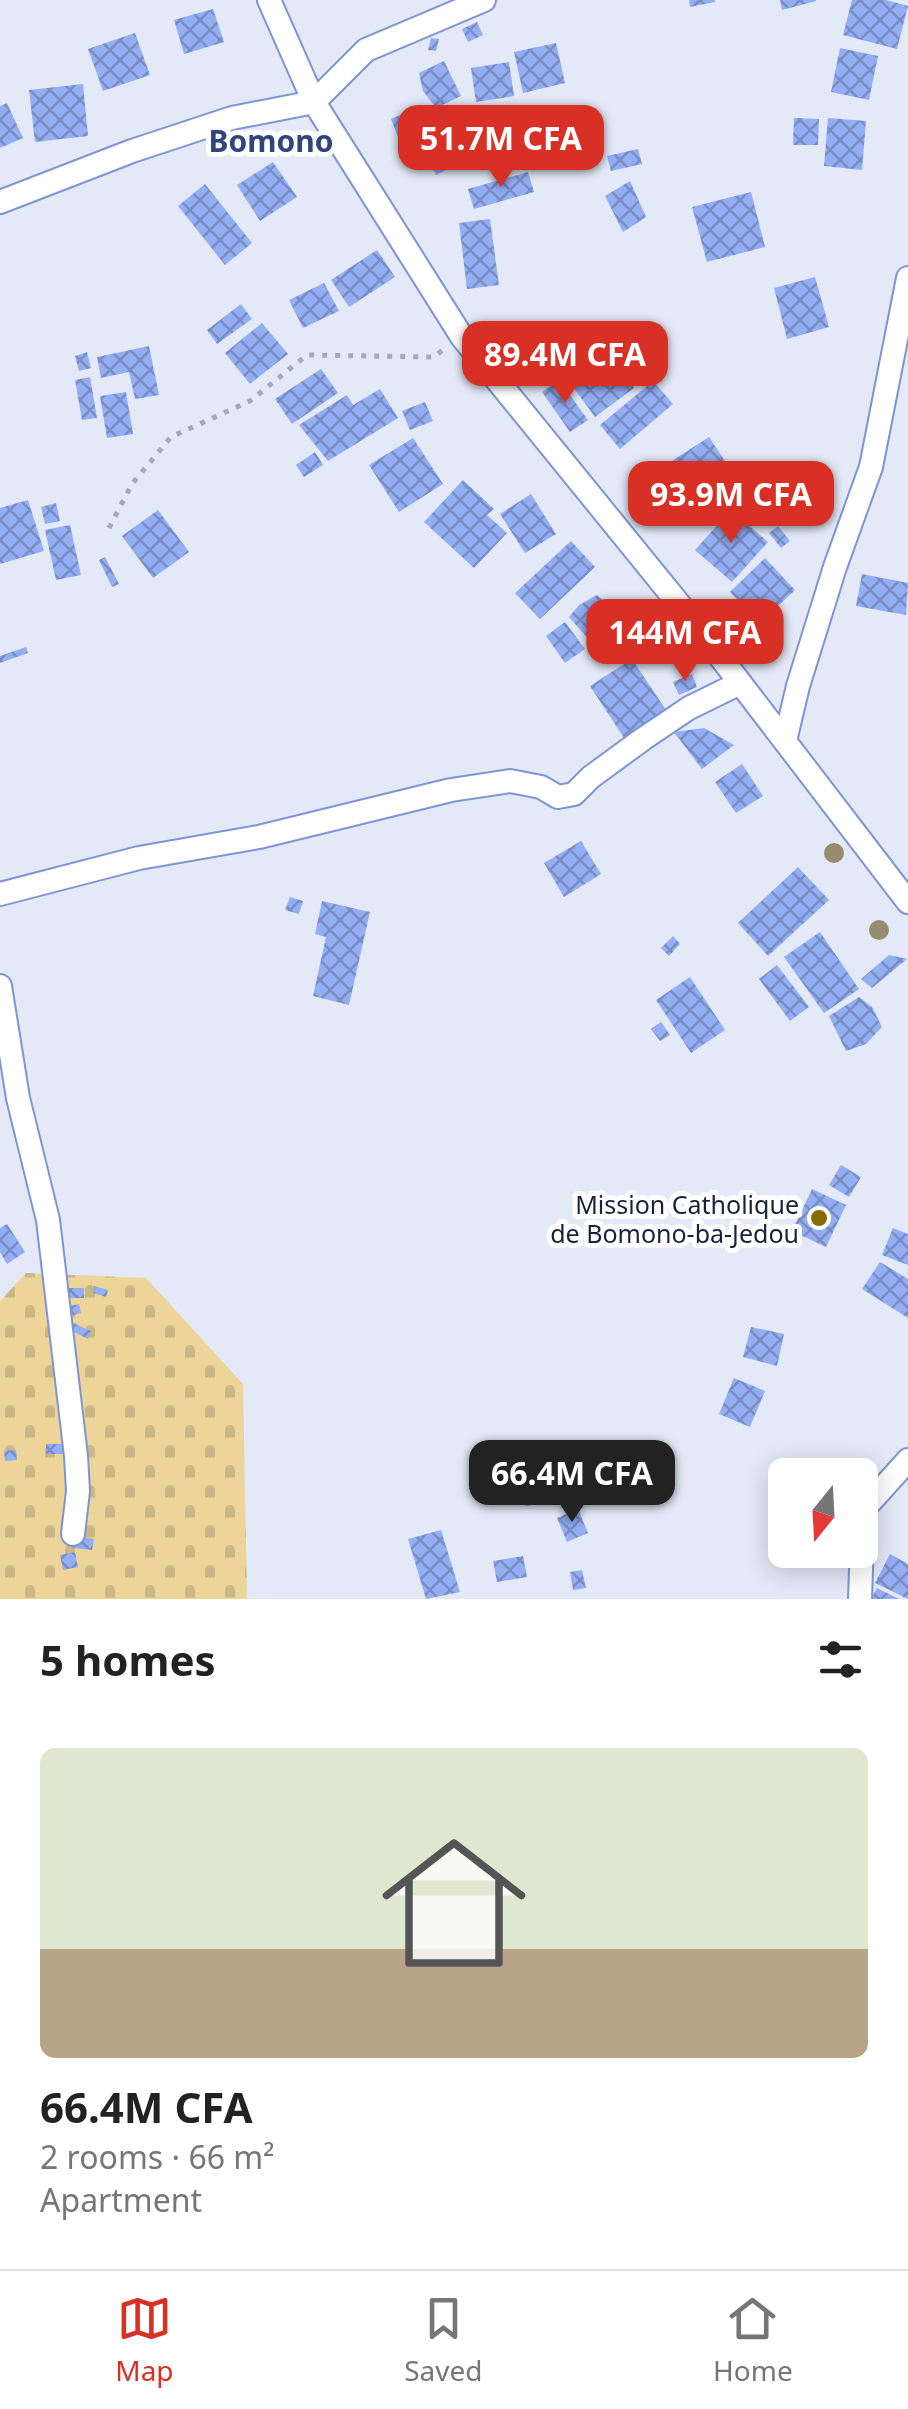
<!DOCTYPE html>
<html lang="en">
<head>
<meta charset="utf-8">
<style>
  body { margin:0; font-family:"Noto Sans",sans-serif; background:#f2f2f2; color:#222; height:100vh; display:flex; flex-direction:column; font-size:38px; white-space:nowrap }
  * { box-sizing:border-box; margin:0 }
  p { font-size:32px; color:#767676 }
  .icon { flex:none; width:55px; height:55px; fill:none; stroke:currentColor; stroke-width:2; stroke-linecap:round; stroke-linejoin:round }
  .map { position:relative; height:1599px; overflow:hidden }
  .drawer { display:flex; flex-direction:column; background:#fff; flex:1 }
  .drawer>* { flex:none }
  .needle { width:65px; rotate:198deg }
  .controls { position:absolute; left:768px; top:1458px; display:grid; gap:20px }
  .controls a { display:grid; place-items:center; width:110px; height:110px; border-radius:15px; background:#fff; box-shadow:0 5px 25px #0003; font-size:50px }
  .price { position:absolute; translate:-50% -85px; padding:0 22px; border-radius:20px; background:#d93025; color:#fff; font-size:32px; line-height:65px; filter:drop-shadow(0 2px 5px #0008) }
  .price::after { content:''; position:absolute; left:50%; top:60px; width:30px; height:22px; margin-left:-15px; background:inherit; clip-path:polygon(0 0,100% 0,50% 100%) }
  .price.on { background:#222; color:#fff }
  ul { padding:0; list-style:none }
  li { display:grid; align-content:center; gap:20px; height:530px; padding:0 40px }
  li+li { border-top:2px solid #e0e0e0 }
  li span { display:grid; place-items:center; height:310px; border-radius:15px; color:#555 }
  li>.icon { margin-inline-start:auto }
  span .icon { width:180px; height:180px; fill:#fffc; stroke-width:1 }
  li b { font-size:42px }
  h2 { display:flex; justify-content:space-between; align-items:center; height:120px; padding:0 40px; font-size:42px }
  .menu { display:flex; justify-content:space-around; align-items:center; height:140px; border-top:2px solid #e0e0e0; background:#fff; font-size:28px; color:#767676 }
  .menu a { display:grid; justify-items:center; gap:5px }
  .menu .on { color:#d93025 }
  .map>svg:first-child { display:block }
</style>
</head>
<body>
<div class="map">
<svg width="908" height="1599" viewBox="0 0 908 1599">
  <defs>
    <pattern id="cemetery-stones" width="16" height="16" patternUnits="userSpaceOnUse" patternTransform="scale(2.5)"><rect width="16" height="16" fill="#edd59a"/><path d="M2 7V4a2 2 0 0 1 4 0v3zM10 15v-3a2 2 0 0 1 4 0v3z" fill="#cbb786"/></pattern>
    <pattern id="building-cross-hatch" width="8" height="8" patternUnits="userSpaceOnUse" patternTransform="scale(2.5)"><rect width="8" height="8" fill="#94aef3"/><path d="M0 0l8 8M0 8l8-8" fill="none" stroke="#788dc6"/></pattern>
  </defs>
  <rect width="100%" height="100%" fill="#e3e9f7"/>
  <polygon fill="url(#cemetery-stones)" points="26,1273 146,1278 243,1384 247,1599 0,1599 0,1301"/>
  <g fill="url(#building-cross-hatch)">
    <polygon points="689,0 715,0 715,2 690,7"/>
    <polygon points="780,0 816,0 816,1 782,10"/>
    <polygon points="852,0 886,0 908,6 897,49 843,35"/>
    <polygon points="213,9 224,42 184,54 174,20"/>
    <polygon points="477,22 483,35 468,42 462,29"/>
    <polygon points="135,33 150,75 103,91 88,49"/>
    <polygon points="431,38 439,39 436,51 428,50"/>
    <polygon points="556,43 565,83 523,93 514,52"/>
    <polygon points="840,48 878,56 869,100 831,92"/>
    <polygon points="444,61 461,96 436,108 423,91 419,73"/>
    <polygon points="509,62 514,96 476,102 471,68"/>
    <polygon points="83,84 88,136 35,142 29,90"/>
    <polygon points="7,103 23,138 0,148 0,106"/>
    <polygon points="418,107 424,121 400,142 391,119"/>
    <polygon points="521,108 532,135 489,153 477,125"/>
    <polygon points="463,111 477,155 436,175 417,138"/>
    <polygon points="794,118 819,119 818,145 793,145"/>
    <polygon points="828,118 866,121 862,170 824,166"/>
    <polygon points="638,149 642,164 611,171 607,156"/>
    <polygon points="273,162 297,197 260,221 237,185"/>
    <polygon points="528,172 534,192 474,209 468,189"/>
    <polygon points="630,181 646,217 623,232 605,196"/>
    <polygon points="205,184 252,243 225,265 178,206"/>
    <polygon points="751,192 765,247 707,262 692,207"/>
    <polygon points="490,219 499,285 467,289 459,223"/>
    <polygon points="377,250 395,277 349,307 331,280"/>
    <polygon points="815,277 829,327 787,339 774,288"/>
    <polygon points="324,283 339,311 303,328 289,300"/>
    <polygon points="241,304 252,319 217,344 207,330"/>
    <polygon points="262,323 288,354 250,384 225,353"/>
    <polygon points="149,346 159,395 135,399 129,372 101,378 97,357"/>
    <polygon points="608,351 634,388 595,417 568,380"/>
    <polygon points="87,352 91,368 79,371 75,356"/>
    <polygon points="321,369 338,393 292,424 275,399"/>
    <polygon points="90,377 97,418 82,420 75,380"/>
    <polygon points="559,380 588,420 570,432 542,392"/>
    <polygon points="653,381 673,404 620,449 600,425"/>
    <polygon points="380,389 398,418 328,461 299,425 347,395 353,405"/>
    <polygon points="126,392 133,434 107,438 100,396"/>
    <polygon points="425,402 433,421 410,430 402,411"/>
    <polygon points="709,437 737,479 675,519 647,477"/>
    <polygon points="413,438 443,484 399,512 369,465"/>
    <polygon points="315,452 323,465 304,477 296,465"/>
    <polygon points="463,480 494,509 487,515 507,533 474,568 424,522"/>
    <polygon points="531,494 556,534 525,553 500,514"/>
    <polygon points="28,500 44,551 0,564 0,508"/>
    <polygon points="56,503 60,521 45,524 41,507"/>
    <polygon points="158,510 189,552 153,578 122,536"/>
    <polygon points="731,510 768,542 732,582 695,550"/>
    <polygon points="70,525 81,575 56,580 45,530"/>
    <polygon points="778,526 790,541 781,548 769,533"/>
    <polygon points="571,541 595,567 540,619 515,593"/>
    <polygon points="105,557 119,584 112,587 99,560"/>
    <polygon points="765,558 795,590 760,623 730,592"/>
    <polygon points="862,574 908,583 906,615 856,606"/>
    <polygon points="597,595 620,616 633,634 606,659 569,617 579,605"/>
    <polygon points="565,622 585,649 565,663 546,636"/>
    <polygon points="26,647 28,653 0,663 0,656"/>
    <polygon points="632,659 668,713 626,741 590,686"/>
    <polygon points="692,674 697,687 679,695 673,682"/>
    <polygon points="704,728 734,745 702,769 674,732"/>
    <polygon points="742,764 763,796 736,813 715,782"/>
    <polygon points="581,841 601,874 564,897 544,863"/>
    <polygon points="798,867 829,900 768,956 738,923"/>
    <polygon points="290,897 303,901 299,914 285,910"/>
    <polygon points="322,901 370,912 349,1005 313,996 326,937 315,934"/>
    <polygon points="820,932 859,989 824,1013 784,957"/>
    <polygon points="673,936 680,944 669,956 661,948"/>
    <polygon points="889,955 907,959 872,988 861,979"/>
    <polygon points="777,965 809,1007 790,1021 759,979"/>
    <polygon points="690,977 725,1030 691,1053 656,1000"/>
    <polygon points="859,997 872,1007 882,1027 866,1044 846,1051 829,1016"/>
    <polygon points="661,1022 670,1035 660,1041 651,1029"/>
    <polygon points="841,1165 861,1177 849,1197 829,1185"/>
    <polygon points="812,1189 846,1205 826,1247 792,1231"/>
    <polygon points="7,1224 25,1252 7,1264 0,1252 0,1228"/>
    <polygon points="893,1228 908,1234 908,1265 882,1255"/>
    <polygon points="880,1262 908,1279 908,1318 862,1289"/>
    <polygon points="94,1286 108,1290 106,1297 93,1293"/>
    <rect x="68" y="1288" width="16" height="10"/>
    <polygon points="79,1304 81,1313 65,1317 62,1308"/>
    <polygon points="67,1320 91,1331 88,1339 64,1327"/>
    <polygon points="751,1327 784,1334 777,1366 743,1357"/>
    <polygon points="734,1378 765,1391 750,1427 719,1414"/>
    <rect x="46" y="1444" width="22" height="10"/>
    <polygon points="16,1450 17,1460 5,1461 4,1451"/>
    <polygon points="506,1453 531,1461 530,1506 497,1501"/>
    <polygon points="578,1509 588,1533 567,1542 557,1518"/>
    <polygon points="441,1530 460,1592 426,1599 408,1539"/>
    <polygon points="74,1536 94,1539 92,1550 73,1548"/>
    <polygon points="75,1552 78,1567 63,1570 60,1555"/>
    <polygon points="890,1554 908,1564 908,1599 875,1583"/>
    <polygon points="523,1556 527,1577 497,1582 493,1561"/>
    <polygon points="582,1570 586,1588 573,1590 570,1572"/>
    <polygon points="877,1588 899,1599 871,1599"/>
  </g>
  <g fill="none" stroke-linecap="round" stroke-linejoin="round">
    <g stroke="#7d95d6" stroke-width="26">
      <g id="street">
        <polyline points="269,0 314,102 462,337 692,620 908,902"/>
        <polyline points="0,202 132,151 232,118 314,102 366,50 484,0"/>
        <polyline points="785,741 798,686 835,567 871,467 908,278"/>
        <polyline points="0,894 139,858 259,837 451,790 510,781 541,787 558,797 574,794 591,777 643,739 689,708 740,683"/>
        <polyline points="0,986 18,1098 48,1220 76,1456 78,1491 73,1534"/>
        <polyline points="860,1599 863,1510 908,1460"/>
      </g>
    </g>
    <polyline stroke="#a3aabc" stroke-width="5" stroke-dasharray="5 8" stroke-linecap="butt" points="109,528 132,484 171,437 250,401 307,355 434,357 443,350"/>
    <use href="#street" stroke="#fff" stroke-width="22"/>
  </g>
  <g fill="#968d6f">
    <circle cx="834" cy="853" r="10"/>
    <circle cx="879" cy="930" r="10"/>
  </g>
  <circle fill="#896b09" stroke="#fff" stroke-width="4" cx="819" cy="1218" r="10"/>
  <g text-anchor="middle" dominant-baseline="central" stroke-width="10" stroke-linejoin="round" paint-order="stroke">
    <g font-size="25" fill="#19223b" stroke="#fff" text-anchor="end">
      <text x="799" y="1204">Mission Catholique<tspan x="799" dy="29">de Bomono-ba-Jedou</tspan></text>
    </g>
    <g font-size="30" font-weight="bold" fill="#31447e" stroke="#fff">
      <text x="271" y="140">Bomono</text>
    </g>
  </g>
</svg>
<div class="controls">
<a><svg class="needle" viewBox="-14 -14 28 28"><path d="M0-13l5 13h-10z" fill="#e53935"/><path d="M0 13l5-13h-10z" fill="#767676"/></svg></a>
</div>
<b class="price" style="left:501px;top:190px">51.7M CFA</b>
<b class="price" style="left:565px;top:406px">89.4M CFA</b>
<b class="price" style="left:731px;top:546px">93.9M CFA</b>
<b class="price" style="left:685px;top:684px">144M CFA</b>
<b class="price on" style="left:572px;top:1525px">66.4M CFA</b>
</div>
<section class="drawer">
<h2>5 homes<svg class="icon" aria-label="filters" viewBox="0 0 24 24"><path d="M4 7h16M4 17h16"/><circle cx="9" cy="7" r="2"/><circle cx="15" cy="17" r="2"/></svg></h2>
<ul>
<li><span style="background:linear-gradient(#dfe7d0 65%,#b9a48a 0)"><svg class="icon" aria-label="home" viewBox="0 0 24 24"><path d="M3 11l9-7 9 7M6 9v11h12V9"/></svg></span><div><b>66.4M CFA</b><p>2 rooms · 66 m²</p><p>Apartment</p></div></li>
</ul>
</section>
<nav class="menu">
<a class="on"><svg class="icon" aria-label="map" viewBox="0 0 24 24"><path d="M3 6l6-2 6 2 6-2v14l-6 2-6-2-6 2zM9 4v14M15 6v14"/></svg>Map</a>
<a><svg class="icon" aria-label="saved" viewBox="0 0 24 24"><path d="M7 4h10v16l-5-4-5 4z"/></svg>Saved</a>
<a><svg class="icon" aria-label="home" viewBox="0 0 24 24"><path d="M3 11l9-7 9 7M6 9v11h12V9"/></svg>Home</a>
</nav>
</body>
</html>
